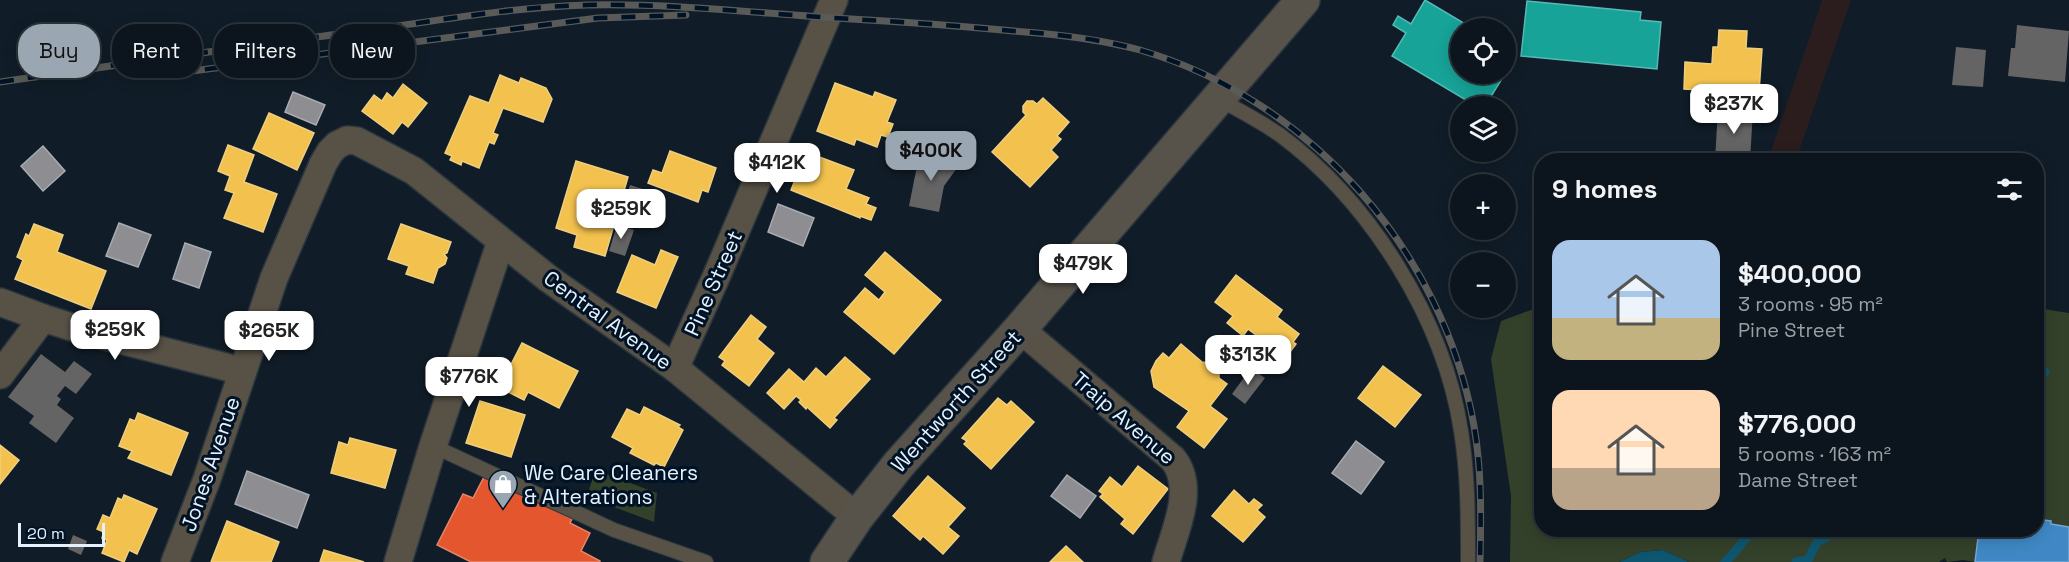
<!DOCTYPE html>
<html lang="en">
<head>
<meta charset="utf-8">
<style>
  body { margin:0; font-family:"Space Grotesk",sans-serif; background:#151e26; color:#f1f3f6; height:100vh; display:flex; flex-direction:column; font-size:22px; white-space:nowrap }
  * { box-sizing:border-box; margin:0 }
  p { font-size:20px; color:#9a9fa4 }
  .icon { flex:none; width:33px; height:33px; fill:none; stroke:currentColor; stroke-width:2; stroke-linecap:round; stroke-linejoin:round }
  .map { position:relative; flex:1; overflow:hidden }
  .drawer { position:absolute; left:1534px; top:153px; width:510px; height:384px; display:flex; flex-direction:column; background:#0c151d; border-radius:24px; box-shadow:0 3px 15px #0003,0 0 0 2px #2c343b }
  .drawer>* { flex:none }
  .top-card { position:absolute; left:18px; top:24px; width:570px; height:54px; display:flex; gap:12px }
  .tools { position:absolute; left:1450px; top:18px; display:grid; gap:12px }
  .tools a { display:grid; place-items:center; width:66px; height:66px; border-radius:50%; background:#0c151d; box-shadow:0 3px 15px #0003,0 0 0 2px #2c343b; font-size:30px }
  .scale { position:absolute; left:18px; bottom:15px; width:87px; box-sizing:border-box; padding-left:6px; border:3px solid #e5f1fc; border-top:0; font-size:16px; line-height:21px; white-space:nowrap; color:#e5f1fc; -webkit-text-stroke:4px #001326; paint-order:stroke }
  .price { position:absolute; translate:-50% -51px; padding:0 14px; border-radius:12px; background:#fff; color:#222; font-size:20px; line-height:39px; filter:drop-shadow(0 2px 3px #0008) }
  .price::after { content:''; position:absolute; left:50%; top:36px; width:18px; height:14px; margin-left:-9px; background:inherit; clip-path:polygon(0 0,100% 0,50% 100%) }
  .price.on { background:#9aa6b1; color:#111 }
  ul { padding:0; list-style:none }
  li { display:flex; align-items:center; gap:18px; height:150px; padding:0 18px }
  li span { display:grid; place-items:center; flex:none; width:168px; height:120px; border-radius:18px; color:#555 }
  li>.icon { margin-inline-start:auto }
  span .icon { width:72px; height:72px; fill:#fffc; stroke-width:1 }
  li b { font-size:26px }
  h2 { display:flex; justify-content:space-between; align-items:center; height:72px; padding:0 18px; font-size:26px }
  .pill { padding:0 21px; border-radius:24px; background:#0c151d; box-shadow:0 3px 15px #0003,0 0 0 2px #2c343b; font-size:21px; line-height:54px }
  .pill.on { background:#9aa6b1; color:#111 }
  .map>svg:first-child { display:block }
</style>
</head>
<body>
<div class="map">
<svg width="2069" height="562" viewBox="0 0 2069 562">
  <rect width="100%" height="100%" fill="#101c27"/>
  <polygon fill="#2b1c1e" points="1822,0 1851,0 1796,160 1768,160"/>
  <g fill="#34412a">
    <polygon points="1542,306 1542,530 1979,530 1975,562 1963,560 1947,562 1945,558 1939,562 1689,562 1663,550 1641,552 1619,562 1510,562 1511,496 1491,359 1501,321"/>
    <polygon points="2037,308 2069,313 2069,527 2051,524 2051,520 2037,519"/>
    <polygon points="595,470 657,493 654,522 587,497"/>
  </g>
  <polygon fill="#0e566f" points="1663,550 1689,562 1619,562 1641,552"/>
  <g fill="#f2c14e" stroke="#eecf82" stroke-width="1.5">
    <polygon points="1719,30 1747,31 1746,48 1762,49 1758,106 1719,103 1719,91 1684,89 1685,62 1712,64 1713,47 1718,47"/>
    <polygon points="500,75 519,83 521,78 546,88 552,99 543,122 503,108 493,133 498,135 494,144 489,142 479,168 462,161 461,165 450,160 452,156 445,153 470,96 489,103"/>
    <polygon points="835,83 873,97 875,92 896,100 887,122 893,124 888,137 881,135 877,147 856,139 854,145 817,131"/>
    <polygon points="403,84 427,103 408,127 402,122 393,134 362,111 374,95 382,101 387,93 393,98"/>
    <polygon points="1043,98 1069,122 1057,136 1061,139 1051,150 1058,157 1030,187 992,152 1026,115 1023,112 1023,106 1027,101 1033,101 1037,104"/>
    <polygon points="269,113 314,133 297,170 253,149"/>
    <polygon points="228,145 254,155 244,182 277,194 263,232 224,218 234,193 225,190 230,176 218,171"/>
    <polygon points="670,151 716,168 708,192 702,190 698,202 648,183 653,170 662,173"/>
    <polygon points="806,152 854,170 846,189 869,198 866,204 876,208 871,220 860,216 860,218 791,190"/>
    <polygon points="576,161 628,177 605,256 574,247 577,235 556,228"/>
    <polygon points="34,224 63,235 57,252 106,271 91,309 15,279 23,260 17,257 26,234 29,236"/>
    <polygon points="401,224 451,242 447,253 444,254 447,258 445,264 438,268 433,283 406,274 409,266 388,259"/>
    <polygon points="661,250 678,257 656,308 617,292 632,255 655,265"/>
    <polygon points="885,252 941,300 894,354 844,312 865,288 879,300 885,292 865,275"/>
    <polygon points="1236,275 1282,310 1277,317 1299,334 1293,342 1296,344 1290,352 1286,350 1282,355 1248,329 1243,336 1227,323 1233,316 1215,302"/>
    <polygon points="751,315 766,327 757,339 774,353 749,386 722,365 725,361 719,357"/>
    <polygon points="522,343 578,371 559,408 528,392 524,400 506,391 509,385 502,382"/>
    <polygon points="1181,344 1202,362 1209,363 1219,370 1219,378 1227,384 1210,406 1227,419 1204,448 1177,427 1189,411 1154,387 1151,371 1156,361 1163,353 1169,358"/>
    <polygon points="845,357 870,379 834,418 837,420 830,428 807,407 806,409 799,402 801,400 796,396 784,409 767,393 789,369 804,382 816,368 826,377"/>
    <polygon points="1383,366 1421,395 1395,427 1358,398"/>
    <polygon points="998,398 1007,405 1011,401 1034,422 991,469 964,444 967,441 962,438"/>
    <polygon points="480,401 525,415 511,457 466,443"/>
    <polygon points="644,407 680,425 678,427 683,430 664,467 656,463 654,465 630,453 633,448 612,437 627,409 640,415"/>
    <polygon points="138,413 188,433 171,475 128,458 132,451 119,446 130,419 135,421"/>
    <polygon points="350,438 396,450 385,488 331,473 339,442 348,445"/>
    <polygon points="0,445 19,460 0,484"/>
    <polygon points="1138,466 1168,489 1133,534 1121,524 1125,519 1100,497 1103,494 1099,491 1110,477 1122,487"/>
    <polygon points="928,476 965,508 948,527 959,536 943,554 923,536 920,540 893,516"/>
    <polygon points="1234,490 1249,504 1254,499 1262,505 1257,510 1265,517 1243,542 1212,516"/>
    <polygon points="124,495 157,509 137,554 129,550 124,562 102,553 107,540 102,538 104,532 97,529 103,515 110,518 118,498 122,500"/>
    <polygon points="227,521 279,542 271,562 211,562"/>
    <polygon points="1066,546 1083,562 1050,562"/>
    <polygon points="324,550 364,562 320,562"/>
  </g>
  <polygon fill="#e4572e" stroke="#e4856c" stroke-width="1.5" points="485,475 572,519 570,523 590,533 581,551 600,561 600,562 471,562 437,545 463,494 473,498"/>
  <polygon fill="#3f88c5" stroke="#71a8d6" stroke-width="1.5" points="2037,519 2051,521 2051,524 2069,527 2069,562 1975,562 1979,530 2037,530"/>
  <g fill="#17a398" stroke="#55bab6" stroke-width="1.5">
    <polygon points="1425,0 1472,28 1461,28 1461,74 1505,74 1485,106 1476,106 1392,56 1406,33 1393,25 1398,16 1411,24"/>
    <polygon points="1527,1 1641,12 1640,20 1661,22 1657,69 1521,56"/>
    <polygon points="1506,49 1516,55 1506,72"/>
  </g>
  <g fill="#8d8d92" stroke="#a7abb2" stroke-width="1.5">
    <polygon points="293,92 325,105 316,125 285,112"/>
    <polygon points="43,146 65,171 43,191 21,166"/>
    <polygon points="778,204 814,218 803,246 768,232"/>
    <polygon points="119,223 151,235 138,267 106,256"/>
    <polygon points="185,243 211,252 199,288 173,279"/>
    <polygon points="1356,441 1384,462 1361,494 1332,473"/>
    <polygon points="247,471 309,495 297,528 235,504"/>
    <polygon points="1067,475 1096,496 1080,518 1051,496"/>
  </g>
  <g fill="none" stroke-linecap="round" stroke-linejoin="round">
    <g stroke="#0e566f" stroke-width="9">
      <polyline points="2037,373 2045,372"/>
      <path d="M1725,562C1737,553 1744,535 1757,530"/>
      <polyline points="1796,562 1808,560 1817,542 1826,538 1831,530"/>
    </g>
  </g>
  <g fill="#656465">
    <polygon points="2017,25 2069,31 2065,82 2008,76 2011,48 2015,48"/>
    <polygon points="1956,47 1986,50 1983,87 1952,85"/>
    <polygon points="1718,109 1753,111 1750,160 1715,160"/>
    <polygon points="930,150 957,168 944,186 939,212 909,206 916,171"/>
    <polygon points="630,185 646,190 640,206 625,201"/>
    <polygon points="617,225 634,230 625,256 609,251"/>
    <polygon points="41,354 65,372 74,361 92,374 76,394 65,386 57,396 61,399 57,405 74,418 56,443 29,423 34,416 8,397"/>
    <polygon points="1251,368 1265,378 1245,404 1232,394"/>
    <polygon points="73,535 87,541 81,555 68,549"/>
  </g>
  <g fill="none" stroke-linecap="round" stroke-linejoin="round">
    <g stroke="#2b363f" stroke-width="16">
      <g id="service">
        <path d="M1217,98C1238,110 1260,121 1280,135C1370,202 1444,319 1461,431C1468,474 1468,518 1468,562"/>
        <polyline points="433,446 614,530 706,562"/>
      </g>
    </g>
    <g stroke="#2b363f" stroke-width="30">
      <g id="minor">
        <polyline points="0,302 43,318 81,330 242,371"/>
        <path d="M1020,329L1173,459C1196,488 1175,530 1166,562"/>
        <polyline points="675,368 717,275 834,0"/>
        <polyline points="0,375 43,318"/>
        <polyline points="175,562 207,479 274,278 323,164 330,152 337,145 347,140 357,141 414,171 549,279 675,368 857,517"/>
        <polyline points="398,562 433,446 501,241"/>
      </g>
    </g>
    <g stroke="#2b363f" stroke-width="36">
      <polyline id="secondary" points="827,562 857,517 899,464 1020,329 1303,0"/>
    </g>
    <use href="#service" stroke="#575146" stroke-width="14"/>
    <use href="#minor" stroke="#575146" stroke-width="27"/>
    <use href="#secondary" stroke="#57534a" stroke-width="33"/>
    <g stroke="#5a5b59" stroke-width="7">
      <g id="rail">
        <polyline points="177,73 598,18 686,15"/>
        <path d="M0,82C123,64 246,46 370,30C442,20 514,7 587,5C675,3 763,14 851,19C905,22 960,26 1014,31C1056,34 1100,39 1140,50C1311,100 1443,251 1474,426C1482,471 1481,517 1480,562"/>
      </g>
    </g>
    <use href="#rail" stroke="#001326" stroke-width="4.5" stroke-dasharray="14" stroke-linecap="butt"/>
  </g>
  <defs>
    <g id="shop-pin" transform="scale(1.5)"><path d="M0 17L-7.5 6A9.5 9.5 0 1 1 7.5 6Z" fill="#9aa6b1" stroke="#001326"/><path d="M-5-2.5h2.3a2.7 3.5 0 0 1 5.4 0H5L5.5 6h-11ZM-1.5-2.5h3a1.5 2.3 0 0 0-3 0Z" fill="#fff"/></g>
  </defs>
  <g fill-rule="evenodd">
    <use href="#shop-pin" x="503" y="484"/>
  </g>
  <g text-anchor="middle" dominant-baseline="central" stroke-width="6" stroke-linejoin="round" paint-order="stroke">
    <g font-size="21" fill="#e5f1fc" stroke="#001326">
      <text transform="translate(713 283) rotate(-66)">Pine Street</text>
      <text transform="translate(608 320) rotate(36)">Central Avenue</text>
      <text transform="translate(956 401) rotate(-48)">Wentworth Street</text>
      <text transform="translate(1124 418) rotate(41)">Traip Avenue</text>
      <text transform="translate(210 464) rotate(-71)">Jones Avenue</text>
    </g>
    <g font-size="21" fill="#e5f1fc" stroke="#001326" text-anchor="start">
      <text x="524" y="472">We Care Cleaners<tspan x="524" dy="24">&amp; Alterations</tspan></text>
    </g>
  </g>
</svg>
<div class="tools">
<a><svg class="icon" aria-label="locate" viewBox="0 0 24 24"><circle cx="12" cy="12" r="6"/><path d="M12 2v4M12 18v4M2 12h4M18 12h4"/></svg></a>
<a><svg class="icon" aria-label="layers" viewBox="0 0 24 24"><path d="M12 4l9 5-9 5-9-5zM3 14l9 5 9-5"/></svg></a>
<a>+</a>
<a>−</a>
</div>
<div class="scale">20 m</div>
<b class="price" style="left:1734px;top:135px">$237K</b>
<b class="price on" style="left:931px;top:182px">$400K</b>
<b class="price" style="left:777px;top:194px">$412K</b>
<b class="price" style="left:621px;top:240px">$259K</b>
<b class="price" style="left:1083px;top:295px">$479K</b>
<b class="price" style="left:115px;top:361px">$259K</b>
<b class="price" style="left:269px;top:362px">$265K</b>
<b class="price" style="left:1248px;top:386px">$313K</b>
<b class="price" style="left:469px;top:408px">$776K</b>
<div class="top-card">
<a class="pill on">Buy</a>
<a class="pill">Rent</a>
<a class="pill">Filters</a>
<a class="pill">New</a>
</div>
<section class="drawer">
<h2>9 homes<svg class="icon" aria-label="filters" viewBox="0 0 24 24"><path d="M4 7h16M4 17h16"/><circle cx="9" cy="7" r="2"/><circle cx="15" cy="17" r="2"/></svg></h2>
<ul>
<li><span style="background:linear-gradient(#a9c7e8 65%,#c2b280 0)"><svg class="icon" aria-label="home" viewBox="0 0 24 24"><path d="M3 11l9-7 9 7M6 9v11h12V9"/></svg></span><div><b>$400,000</b><p>3 rooms · 95 m²</p><p>Pine Street</p></div></li>
<li><span style="background:linear-gradient(#ffd9b3 65%,#b9a48a 0)"><svg class="icon" aria-label="home" viewBox="0 0 24 24"><path d="M3 11l9-7 9 7M6 9v11h12V9"/></svg></span><div><b>$776,000</b><p>5 rooms · 163 m²</p><p>Dame Street</p></div></li>
</ul>
</section>
</div>
</body>
</html>
